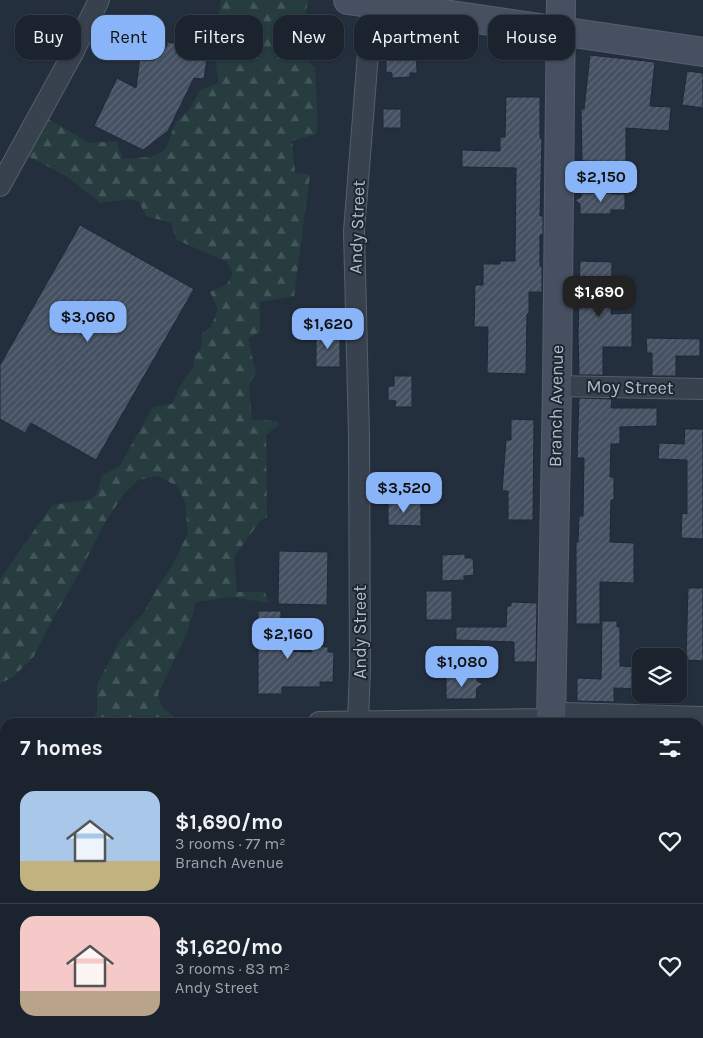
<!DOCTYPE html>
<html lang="en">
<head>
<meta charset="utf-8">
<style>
  body { margin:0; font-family:Karla,sans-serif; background:#242b36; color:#f1f3f6; height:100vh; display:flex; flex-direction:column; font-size:19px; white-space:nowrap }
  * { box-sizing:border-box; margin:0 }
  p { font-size:16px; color:#a0a4aa }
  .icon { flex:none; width:28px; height:28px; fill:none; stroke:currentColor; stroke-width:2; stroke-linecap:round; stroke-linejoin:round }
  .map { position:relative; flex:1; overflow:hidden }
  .drawer { position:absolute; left:0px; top:718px; width:704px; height:321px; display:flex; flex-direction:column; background:#1b232e; border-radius:15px 15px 0 0; box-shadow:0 1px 4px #0004,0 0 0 1px #39404a }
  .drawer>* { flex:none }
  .guide { position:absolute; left:15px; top:15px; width:674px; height:45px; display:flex; gap:10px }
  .buttons { position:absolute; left:632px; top:648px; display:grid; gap:10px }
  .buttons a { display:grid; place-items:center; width:55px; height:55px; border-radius:10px; background:#1b232e; box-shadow:0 1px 4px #0004,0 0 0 1px #39404a; font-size:25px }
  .price { position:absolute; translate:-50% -42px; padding:0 11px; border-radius:10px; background:#8ab4f8; color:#111; font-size:16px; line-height:32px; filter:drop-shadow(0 1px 2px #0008) }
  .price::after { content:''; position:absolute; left:50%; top:30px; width:15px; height:11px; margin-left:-8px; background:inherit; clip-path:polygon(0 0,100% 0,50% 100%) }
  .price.active { background:#222; color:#fff }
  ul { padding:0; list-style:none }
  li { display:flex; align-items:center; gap:15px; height:125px; padding:0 20px }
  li+li { border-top:1px solid #39404a }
  li span { display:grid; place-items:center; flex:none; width:140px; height:100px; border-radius:15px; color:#555 }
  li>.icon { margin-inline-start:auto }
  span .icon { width:60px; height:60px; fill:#fffc; stroke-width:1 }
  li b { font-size:21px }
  h2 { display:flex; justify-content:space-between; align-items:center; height:60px; padding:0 20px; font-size:21px }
  .chip { padding:0 18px; border-radius:15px; background:#1b232e; box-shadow:0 1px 4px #0004,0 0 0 1px #39404a; font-size:18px; line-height:45px }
  .chip.active { background:#8ab4f8; color:#111 }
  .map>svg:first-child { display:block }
</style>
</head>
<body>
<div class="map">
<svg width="703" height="1038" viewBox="0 0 703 1038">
  <defs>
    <pattern id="forest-firs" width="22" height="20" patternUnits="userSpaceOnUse" patternTransform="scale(1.25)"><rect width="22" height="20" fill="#263c3f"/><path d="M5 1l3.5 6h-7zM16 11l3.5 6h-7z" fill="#435659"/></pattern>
    <pattern id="building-hatch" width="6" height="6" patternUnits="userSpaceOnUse" patternTransform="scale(1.25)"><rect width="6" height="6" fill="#455162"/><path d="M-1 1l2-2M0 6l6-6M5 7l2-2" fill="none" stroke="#5d6877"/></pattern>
  </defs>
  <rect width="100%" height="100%" fill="#242f3e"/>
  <g fill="url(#forest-firs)">
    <polygon points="221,0 308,0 303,30 305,59 315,67 318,122 316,134 292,141 295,173 310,175 294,296 260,302 260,332 248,338 256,374 249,384 252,420 277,421 279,426 273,429 266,435 267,517 261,520 234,557 237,592 265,592 268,603 233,597 196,602 187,633 158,694 162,707 181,722 93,722 97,710 97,685 120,640 144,612 157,588 173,564 188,533 185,502 177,486 158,476 138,480 123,495 106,521 77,577 49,626 34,656 12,678 0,683 0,579 52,505 92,499 97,493 102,475 119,467 153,407 172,404 180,386 194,366 195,355 201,349 202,333 211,327 218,309 210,292 227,284 233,273 227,262 177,240 171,223 146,216 139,202 129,199 100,203 68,177 26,155 48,119 90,143 117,141 122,159 151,157 165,150 176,122 189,110 200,90 219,83 212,44 222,35 219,17"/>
    <polygon points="5,851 5,1034 82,1034 83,1038 0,1038 0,861"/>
  </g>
  <g fill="url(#building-hatch)" stroke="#1f2835">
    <polygon points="388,39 415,39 415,44 416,44 417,73 410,73 410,77 392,78 392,73 386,72 386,44 388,44"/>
    <polygon points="142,42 167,46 167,42 184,45 184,48 208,52 204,79 194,78 168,131 143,150 94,126 117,78 136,88"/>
    <polygon points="590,55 655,62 650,106 671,107 669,131 626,128 626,162 582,161 581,109 584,109"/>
    <polygon points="687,71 703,73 703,108 682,105"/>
    <polygon points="506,97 540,97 540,138 542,138 540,216 543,216 543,235 540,235 540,266 542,266 542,292 529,292 529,312 527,314 526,374 487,373 488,327 474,327 475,285 483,285 483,264 500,264 500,261 515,261 516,168 462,167 462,150 500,151 500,137 505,137"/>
    <rect x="383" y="109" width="18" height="19"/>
    <polygon points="581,193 612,193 612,194 625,194 625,210 611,210 611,214 580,214 580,204 575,200 581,197"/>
    <polygon points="80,225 194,289 96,460 31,423 25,433 0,419 0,365"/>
    <polygon points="580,261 612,262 611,314 632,313 632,347 603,347 603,375 579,375 578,334"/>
    <rect x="316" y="333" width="24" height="34"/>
    <polygon points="646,338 700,339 700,356 676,356 676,376 652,376 652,353 647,353"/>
    <polygon points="394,376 412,376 412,407 395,407 396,401 388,400 388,386 394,386"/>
    <polygon points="579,398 612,399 611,408 657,408 657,426 620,427 620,444 611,444 610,477 614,477 614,500 611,500 610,542 634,543 634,583 600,582 600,624 576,624 576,542 578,542 579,516 583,516 584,458 577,458"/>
    <polygon points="511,419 534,420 533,520 508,520 508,491 502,491 506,440 511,440"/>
    <polygon points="685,429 703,429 703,539 681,538 682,513 687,514 687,460 658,459 659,443 684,444"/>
    <polygon points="388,502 421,503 421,526 388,525"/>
    <polygon points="279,551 328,552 327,605 278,604"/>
    <polygon points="465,554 465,558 473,558 474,575 464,576 464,580 442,581 442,555"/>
    <polygon points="688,588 703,588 703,661 686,660"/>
    <rect x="426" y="591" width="26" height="29"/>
    <polygon points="511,602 537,603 536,662 514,662 514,642 456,640 456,627 506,627 507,606 511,606"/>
    <polygon points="258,611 281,611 281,651 311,652 312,646 328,647 328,652 334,652 333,682 320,682 320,687 282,687 282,694 258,694"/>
    <polygon points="602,621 617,621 617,627 620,627 620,666 641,667 641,689 614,688 614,702 577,701 577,678 601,679"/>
    <polygon points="446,676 477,677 477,681 483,684 477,688 476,699 446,699"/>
  </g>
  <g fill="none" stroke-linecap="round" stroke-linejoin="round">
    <g stroke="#565f6c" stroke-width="22">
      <g id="street">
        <polyline points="0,186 73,53 99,0"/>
        <polyline points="557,386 703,389"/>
        <polyline points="358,721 360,669 359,435 354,231 372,3"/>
        <polyline points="319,722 538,719 566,713 703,717"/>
        <polyline points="190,1034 190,1038"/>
      </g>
    </g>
    <g stroke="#565f6c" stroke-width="30">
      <g id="secondary">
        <polyline points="348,0 703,52"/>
        <polyline points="551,722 557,386 561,0"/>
        <polyline points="547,1038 547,1034"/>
      </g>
    </g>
    <use href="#street" stroke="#38414e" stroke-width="20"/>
    <use href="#secondary" stroke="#465061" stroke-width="28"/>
  </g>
  <g text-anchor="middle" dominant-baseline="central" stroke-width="4" stroke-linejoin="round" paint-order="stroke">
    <g font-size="18" fill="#b4bcc9" stroke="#1d2633">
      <text transform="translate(357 227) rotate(-88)">Andy Street</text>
      <text transform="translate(630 387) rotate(1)">Moy Street</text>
      <text transform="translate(556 406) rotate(-89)">Branch Avenue</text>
      <text transform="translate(360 632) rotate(-90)">Andy Street</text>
    </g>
  </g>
</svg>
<div class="buttons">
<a><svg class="icon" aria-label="layers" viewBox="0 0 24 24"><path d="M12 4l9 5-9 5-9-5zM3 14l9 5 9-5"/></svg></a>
</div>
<b class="price" style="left:601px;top:203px">$2,150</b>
<b class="price active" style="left:599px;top:318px">$1,690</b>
<b class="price" style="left:88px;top:343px">$3,060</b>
<b class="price" style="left:328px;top:350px">$1,620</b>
<b class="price" style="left:404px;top:514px">$3,520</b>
<b class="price" style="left:288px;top:660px">$2,160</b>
<b class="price" style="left:462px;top:688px">$1,080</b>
<div class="guide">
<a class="chip">Buy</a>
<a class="chip active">Rent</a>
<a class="chip">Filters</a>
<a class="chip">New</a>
<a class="chip">Apartment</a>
<a class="chip">House</a>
</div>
<section class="drawer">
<h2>7 homes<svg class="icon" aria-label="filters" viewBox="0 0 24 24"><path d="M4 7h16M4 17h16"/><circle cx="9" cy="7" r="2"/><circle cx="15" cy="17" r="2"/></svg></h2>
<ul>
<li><span style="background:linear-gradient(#a9c7e8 70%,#c2b280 0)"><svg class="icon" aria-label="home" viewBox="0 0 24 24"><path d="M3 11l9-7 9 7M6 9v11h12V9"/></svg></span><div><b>$1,690/mo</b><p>3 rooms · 77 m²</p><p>Branch Avenue</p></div><svg class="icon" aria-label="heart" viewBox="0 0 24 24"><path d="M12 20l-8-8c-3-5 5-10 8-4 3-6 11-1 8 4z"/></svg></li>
<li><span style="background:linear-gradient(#f6c9c9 75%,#b9a48a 0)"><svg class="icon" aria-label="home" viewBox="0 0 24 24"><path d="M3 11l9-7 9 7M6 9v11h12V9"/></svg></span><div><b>$1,620/mo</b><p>3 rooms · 83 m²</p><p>Andy Street</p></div><svg class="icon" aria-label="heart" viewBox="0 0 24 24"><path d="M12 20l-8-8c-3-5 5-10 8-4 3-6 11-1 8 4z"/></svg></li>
</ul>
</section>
</div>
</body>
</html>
